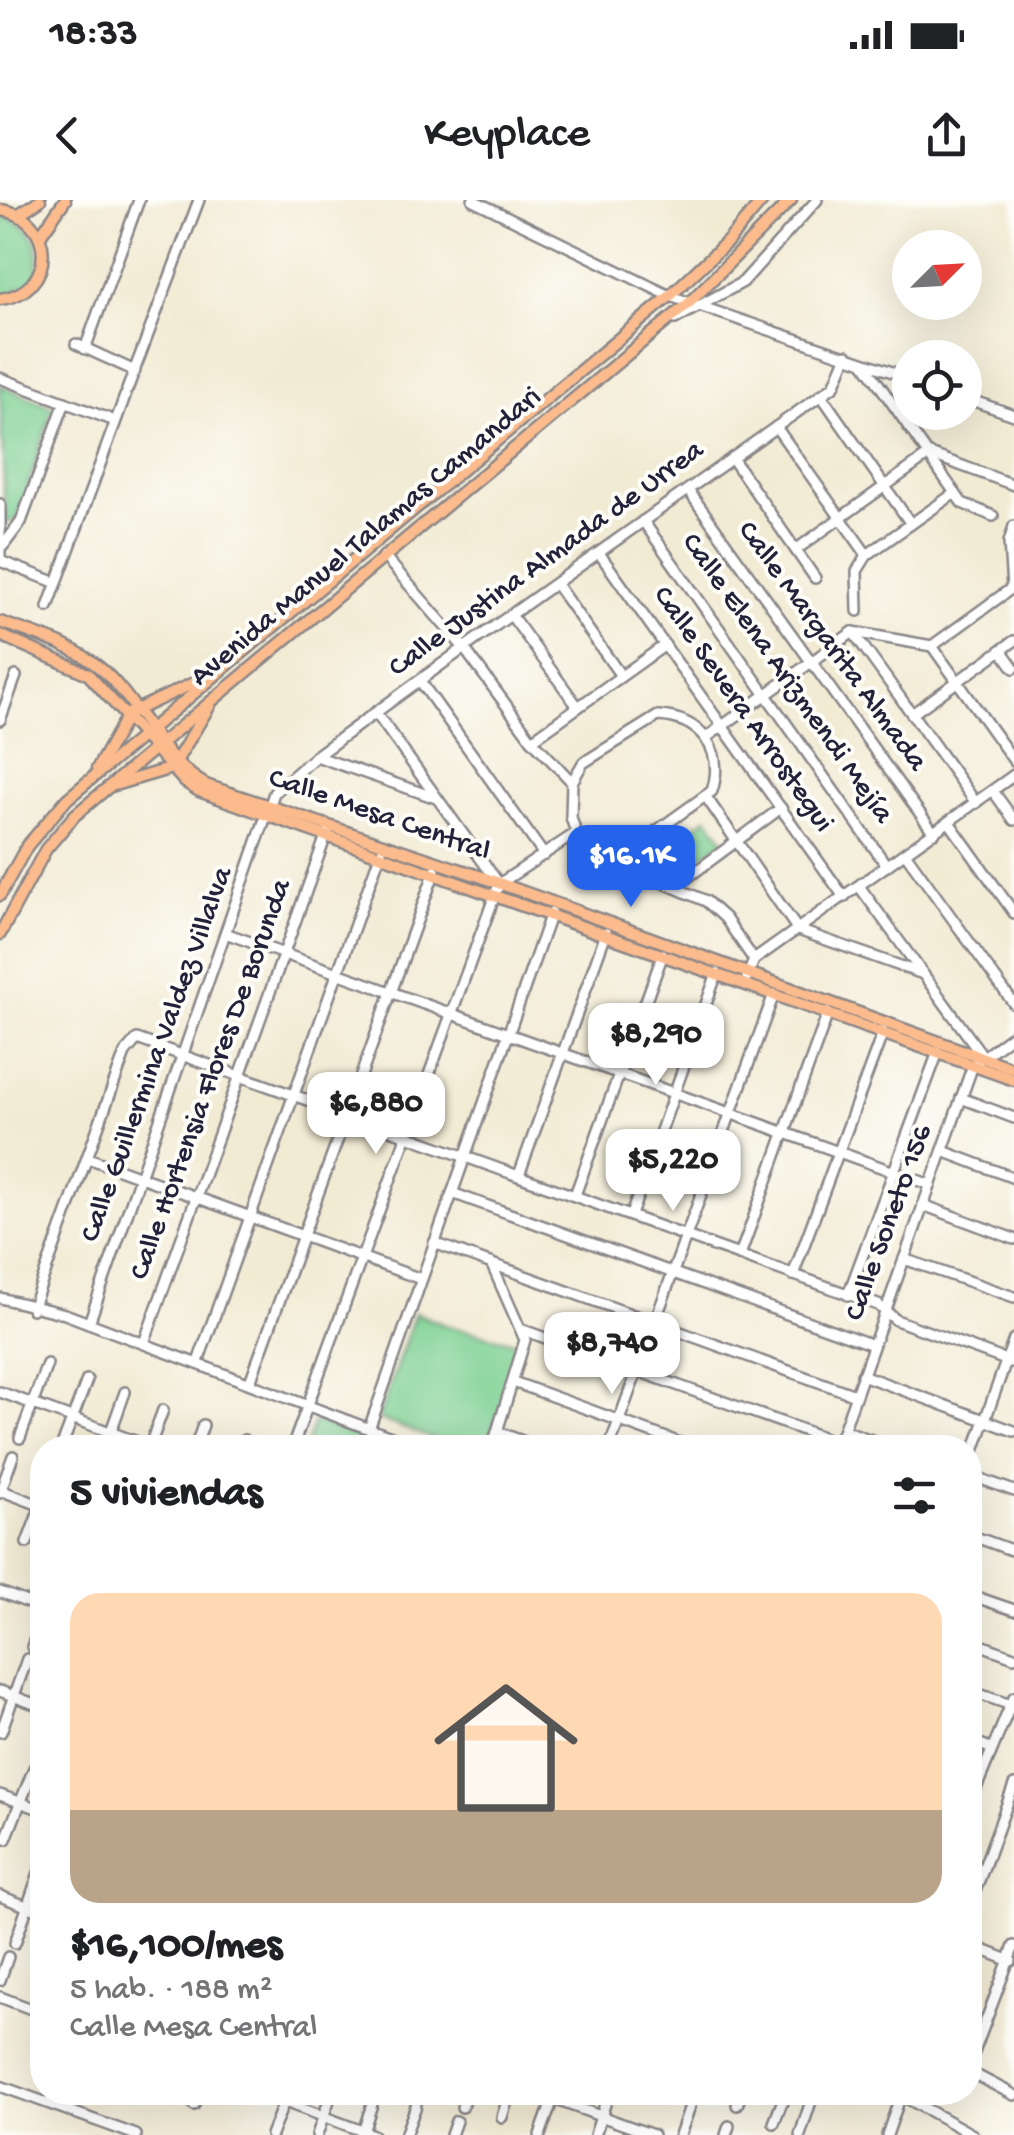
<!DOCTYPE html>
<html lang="es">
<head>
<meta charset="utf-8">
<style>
  body { margin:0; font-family:"Gochi Hand",sans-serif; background:#f6f6f6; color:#202124; height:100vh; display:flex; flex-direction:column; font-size:38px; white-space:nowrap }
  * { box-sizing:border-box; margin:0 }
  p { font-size:32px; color:#757577 }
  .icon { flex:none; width:55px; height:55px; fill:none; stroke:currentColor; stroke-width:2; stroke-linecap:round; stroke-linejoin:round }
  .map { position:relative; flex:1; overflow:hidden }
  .details { position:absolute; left:30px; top:1235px; width:952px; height:670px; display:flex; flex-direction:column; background:#fff; border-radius:40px; box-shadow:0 10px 40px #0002 }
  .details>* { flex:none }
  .needle { width:65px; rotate:66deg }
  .controls { position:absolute; left:892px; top:30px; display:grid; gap:20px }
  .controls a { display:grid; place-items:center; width:90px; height:90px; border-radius:50%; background:#fff; box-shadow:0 10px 40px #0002; font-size:50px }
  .price { position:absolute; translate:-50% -85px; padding:0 22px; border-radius:20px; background:#fff; color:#222; font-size:32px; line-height:65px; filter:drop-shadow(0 2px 5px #0008) }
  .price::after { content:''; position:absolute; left:50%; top:60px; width:30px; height:22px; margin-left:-15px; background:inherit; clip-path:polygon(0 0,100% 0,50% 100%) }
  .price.on { background:#2563eb; color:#fff }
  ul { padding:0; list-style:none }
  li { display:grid; align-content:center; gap:20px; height:530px; padding:0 40px }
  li+li { border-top:2px solid #e0e0e0 }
  li span { display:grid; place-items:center; height:310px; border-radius:30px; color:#555 }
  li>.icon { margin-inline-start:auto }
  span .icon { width:180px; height:180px; fill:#fffc; stroke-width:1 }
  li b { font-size:42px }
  h2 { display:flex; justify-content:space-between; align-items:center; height:120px; padding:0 40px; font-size:42px }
  .status { display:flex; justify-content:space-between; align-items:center; height:70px; padding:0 50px; background:#fff; direction:ltr }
  .status svg { height:28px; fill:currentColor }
  header { display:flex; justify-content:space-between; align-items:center; height:130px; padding:0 40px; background:#fff; font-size:45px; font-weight:600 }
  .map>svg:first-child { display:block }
</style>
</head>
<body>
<div class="status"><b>18:33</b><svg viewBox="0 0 49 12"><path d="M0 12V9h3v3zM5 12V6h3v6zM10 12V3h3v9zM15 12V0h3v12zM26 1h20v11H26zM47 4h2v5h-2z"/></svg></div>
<header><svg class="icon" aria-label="back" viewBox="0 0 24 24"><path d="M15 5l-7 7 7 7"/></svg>Keyplace<svg class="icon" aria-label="share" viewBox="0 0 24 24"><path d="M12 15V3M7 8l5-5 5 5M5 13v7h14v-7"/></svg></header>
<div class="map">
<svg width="1014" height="1935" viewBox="0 0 1014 1935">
  <rect width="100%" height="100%" fill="#fdfcf7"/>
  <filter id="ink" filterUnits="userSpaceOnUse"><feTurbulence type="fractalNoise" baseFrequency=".01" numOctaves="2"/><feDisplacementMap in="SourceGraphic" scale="20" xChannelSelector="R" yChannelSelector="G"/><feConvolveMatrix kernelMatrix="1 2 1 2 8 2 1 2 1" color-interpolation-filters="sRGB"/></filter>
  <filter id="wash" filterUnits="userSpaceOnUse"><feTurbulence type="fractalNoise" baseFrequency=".0048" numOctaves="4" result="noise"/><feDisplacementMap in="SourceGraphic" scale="40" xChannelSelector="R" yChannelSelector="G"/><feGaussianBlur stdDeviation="2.25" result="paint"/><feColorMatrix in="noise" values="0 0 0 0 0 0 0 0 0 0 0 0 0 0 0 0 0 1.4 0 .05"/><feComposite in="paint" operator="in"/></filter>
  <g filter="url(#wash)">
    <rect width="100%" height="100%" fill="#f2ebd4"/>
    <g fill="#7dd093" stroke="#507967" stroke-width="2.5">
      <path d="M0,15C35,24 44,46 35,80L0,99Z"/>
      <polygon points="0,185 53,207 17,320 5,323"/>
      <polygon points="707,617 725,641 670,676 645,665"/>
      <polygon points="415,1113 447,1126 519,1143 521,1154 486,1247 456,1247 378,1219"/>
      <polygon points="314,1221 387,1247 305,1247"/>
    </g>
  </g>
  <g filter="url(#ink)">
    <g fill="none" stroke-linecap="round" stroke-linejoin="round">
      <g stroke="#8a8688" stroke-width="14">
        <g id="minor">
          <polyline points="473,0 670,96 910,178"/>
          <polyline points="675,119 743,82 817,0"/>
          <polyline points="76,144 135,171"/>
          <polyline points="85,149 139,0"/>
          <polyline points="864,163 962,303 993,316"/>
          <polyline points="0,178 115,221"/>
          <polyline points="127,190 199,0"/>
          <polyline points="821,195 911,324"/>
          <polyline points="965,198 1014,215"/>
          <polyline points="776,227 867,355"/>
          <polyline points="732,258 815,378"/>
          <polyline points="688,290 934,633"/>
          <polyline points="0,304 0,362"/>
          <polyline points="643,321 887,666"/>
          <polyline points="3,346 21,322 65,202"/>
          <polyline points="797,349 930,254 1014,285"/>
          <polyline points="599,353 844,697"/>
          <polyline points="384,356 464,448 532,540 572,582 571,617 576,633"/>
          <polyline points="0,361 57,383"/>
          <polyline points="556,384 621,476"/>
          <polyline points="48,407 125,196"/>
          <polyline points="858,411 857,371 867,355 955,293"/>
          <polyline points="511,415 578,507"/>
          <polyline points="853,432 976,603"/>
          <polyline points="932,446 1014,561"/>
          <polyline points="1001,450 1014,468"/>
          <polyline points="420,481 544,655"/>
          <polyline points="376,513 499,684"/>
          <polyline points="912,514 1014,441"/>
          <polyline points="0,520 16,476"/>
          <polyline points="707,537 853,432 932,446 1012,388 1009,342 1014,326"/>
          <polyline points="532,540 665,445"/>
          <polyline points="316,556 436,598"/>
          <path d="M572,582L583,563L658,516C700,518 725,549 712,591L641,642L612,647"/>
          <polyline points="993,591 1014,620"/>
          <polyline points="706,597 798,730 923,774"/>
          <polyline points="949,622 1014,713"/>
          <polyline points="576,633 612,647 636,671 706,701 725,718 754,760"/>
          <polyline points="905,653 1014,804"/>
          <polyline points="499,684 576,633"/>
          <polyline points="859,686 982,855"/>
          <polyline points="675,687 781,608"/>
          <polyline points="228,734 931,985"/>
          <polyline points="747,777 754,760 1014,575"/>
          <polyline points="961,898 1014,918"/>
          <polyline points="943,951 1014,978"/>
          <polyline points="88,958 421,1079"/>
          <polyline points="519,975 606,733"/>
          <polyline points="452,993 873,1145"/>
          <polyline points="575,995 663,754"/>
          <polyline points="923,1005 1014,1039"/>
          <polyline points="631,1015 717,773"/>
          <polyline points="434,1043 855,1195"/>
          <polyline points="740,1055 828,813"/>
          <polyline points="904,1059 1014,1097"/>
          <polyline points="491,1063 525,1140 492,1248"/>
          <polyline points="793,1075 883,832"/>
          <polyline points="848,1095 938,852"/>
          <polyline points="0,1098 65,1114 420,1248"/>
          <polyline points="32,1109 125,853 137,839 878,1105 896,1120 1014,1163"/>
          <polyline points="89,1123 274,593 316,556 464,448 834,186 847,155"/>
          <polyline points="523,1130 839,1243"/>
          <polyline points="144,1143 327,633"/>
          <polyline points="198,1162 381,652"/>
          <polyline points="862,1175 1014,1231"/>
          <polyline points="250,1182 435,671"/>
          <polyline points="516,1183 694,1248"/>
          <polyline points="0,1192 154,1248"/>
          <polyline points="369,1229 551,713"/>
          <polyline points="844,1230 893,1248"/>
          <polyline points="498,1232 541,1248"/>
          <polyline points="20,1238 47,1164"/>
          <polyline points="61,1248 87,1180"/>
          <polyline points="105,1248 125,1192"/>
          <polyline points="149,1248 163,1210"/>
          <polyline points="195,1248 203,1225"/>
          <polyline points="241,1248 244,1240"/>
          <polyline points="292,1248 499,684"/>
          <polyline points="609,1248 774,794"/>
          <polyline points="837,1248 973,865 1014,834"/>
          <polyline points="970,1262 1014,1139"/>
          <polyline points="970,1275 1014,1291"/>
          <polyline points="0,1290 42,1306"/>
          <polyline points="0,1293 13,1256"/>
          <polyline points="970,1335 1014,1351"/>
          <polyline points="27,1343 42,1303"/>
          <polyline points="0,1392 42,1408"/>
          <polyline points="970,1395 1014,1410"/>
          <polyline points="970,1441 1014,1457"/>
          <polyline points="32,1447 42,1418"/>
          <polyline points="0,1491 42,1507"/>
          <polyline points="970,1509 979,1494 1011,1505"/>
          <polyline points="1,1532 27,1459"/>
          <polyline points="970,1540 990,1548"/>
          <polyline points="40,1549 42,1543"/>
          <polyline points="0,1595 42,1610"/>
          <polyline points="970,1603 1014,1497"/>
          <polyline points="6,1639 34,1568"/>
          <polyline points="0,1696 42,1712"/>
          <polyline points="970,1705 1014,1585"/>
          <polyline points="15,1743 41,1667"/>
          <polyline points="970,1745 1011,1761"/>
          <polyline points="0,1780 8,1757"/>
          <polyline points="0,1797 42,1813"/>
          <polyline points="34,1810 42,1784"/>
          <polyline points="970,1863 1014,1746"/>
          <polyline points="970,1872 1014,1895"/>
          <polyline points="0,1886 136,1935"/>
          <polyline points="258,1892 373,1935"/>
          <polyline points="534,1892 653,1935"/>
          <polyline points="695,1893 695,1892"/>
          <polyline points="901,1895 973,1935"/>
          <polyline points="151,1899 153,1892"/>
          <polyline points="194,1905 199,1892"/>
          <polyline points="737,1905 742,1892"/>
          <polyline points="462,1907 467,1892"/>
          <polyline points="502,1917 510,1892"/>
          <polyline points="774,1923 786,1892"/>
          <polyline points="271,1935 288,1892"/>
          <polyline points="317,1935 332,1892"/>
          <polyline points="362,1935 376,1892"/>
          <polyline points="405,1935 416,1906"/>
          <polyline points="451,1935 456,1921"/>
          <polyline points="540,1935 553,1899"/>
          <polyline points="595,1935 609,1892"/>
          <polyline points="680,1935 690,1906"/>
          <polyline points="726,1935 729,1926"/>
          <polyline points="800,1935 814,1892"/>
          <polyline points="887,1935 902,1892"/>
        </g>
      </g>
      <g stroke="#8a8688" stroke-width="15">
        <g id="major">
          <path d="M0,10C57,16 57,93 0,99"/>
          <polyline points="19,14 40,0"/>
          <polyline points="40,36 65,0"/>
          <path d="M0,422C33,434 72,444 100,468C139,501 161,561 206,585L482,677L1014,869"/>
          <polyline points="0,435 88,474 185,582 199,591 1014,880"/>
          <polyline points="97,569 128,514 200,480"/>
          <polyline points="111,586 172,568 210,505"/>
          <polyline points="0,695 27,646 67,599 670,96 728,41 763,0"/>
          <polyline points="0,734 46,649 75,615 689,103 791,0"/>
        </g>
      </g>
      <use href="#minor" stroke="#fff" stroke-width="9"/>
      <use href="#major" stroke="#fbbb8d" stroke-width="10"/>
    </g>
  </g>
  <g text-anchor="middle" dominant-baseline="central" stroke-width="8" stroke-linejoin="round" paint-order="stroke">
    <g font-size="30" fill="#22223b" stroke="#fdfcf7">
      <text transform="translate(367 338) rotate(-40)">Avenida Manuel Talamas Camandari</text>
      <text transform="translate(547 360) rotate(-36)">Calle Justina Almada de Urrea</text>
      <text transform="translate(831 447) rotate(54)">Calle Margarita Almada</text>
      <text transform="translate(786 479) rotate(55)">Calle Elena Arizmendi Mejía</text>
      <text transform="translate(742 510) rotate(55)">Calle Severa Arrostegui</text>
      <text transform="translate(379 616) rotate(19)">Calle Mesa Central</text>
      <text transform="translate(158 855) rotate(-70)">Calle Guillermina Valdez Villalva</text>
      <text transform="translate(212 880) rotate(-70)">Calle Hortensia Flores De Borunda</text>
      <text transform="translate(890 1023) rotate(-70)">Calle Soneto 156</text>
    </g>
  </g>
</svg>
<div class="controls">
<a><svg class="needle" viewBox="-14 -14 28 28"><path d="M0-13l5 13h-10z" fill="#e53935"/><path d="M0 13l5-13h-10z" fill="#757577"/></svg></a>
<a><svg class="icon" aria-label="locate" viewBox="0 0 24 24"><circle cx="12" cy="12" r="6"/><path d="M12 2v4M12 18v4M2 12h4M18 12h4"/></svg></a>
</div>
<b class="price on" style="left:631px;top:710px">$16.1K</b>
<b class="price" style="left:656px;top:888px">$8,290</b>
<b class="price" style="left:376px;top:957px">$6,880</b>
<b class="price" style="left:673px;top:1014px">$5,220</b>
<b class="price" style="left:612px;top:1197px">$8,740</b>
<section class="details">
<h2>5 viviendas<svg class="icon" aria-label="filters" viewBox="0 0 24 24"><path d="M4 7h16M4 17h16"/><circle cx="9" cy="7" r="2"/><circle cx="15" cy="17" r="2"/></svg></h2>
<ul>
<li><span style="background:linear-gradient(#ffd9b3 70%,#b9a48a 0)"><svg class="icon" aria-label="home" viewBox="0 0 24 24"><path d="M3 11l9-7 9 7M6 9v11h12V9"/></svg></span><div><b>$16,100/mes</b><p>5 hab. · 188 m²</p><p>Calle Mesa Central</p></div></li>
</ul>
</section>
</div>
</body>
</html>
